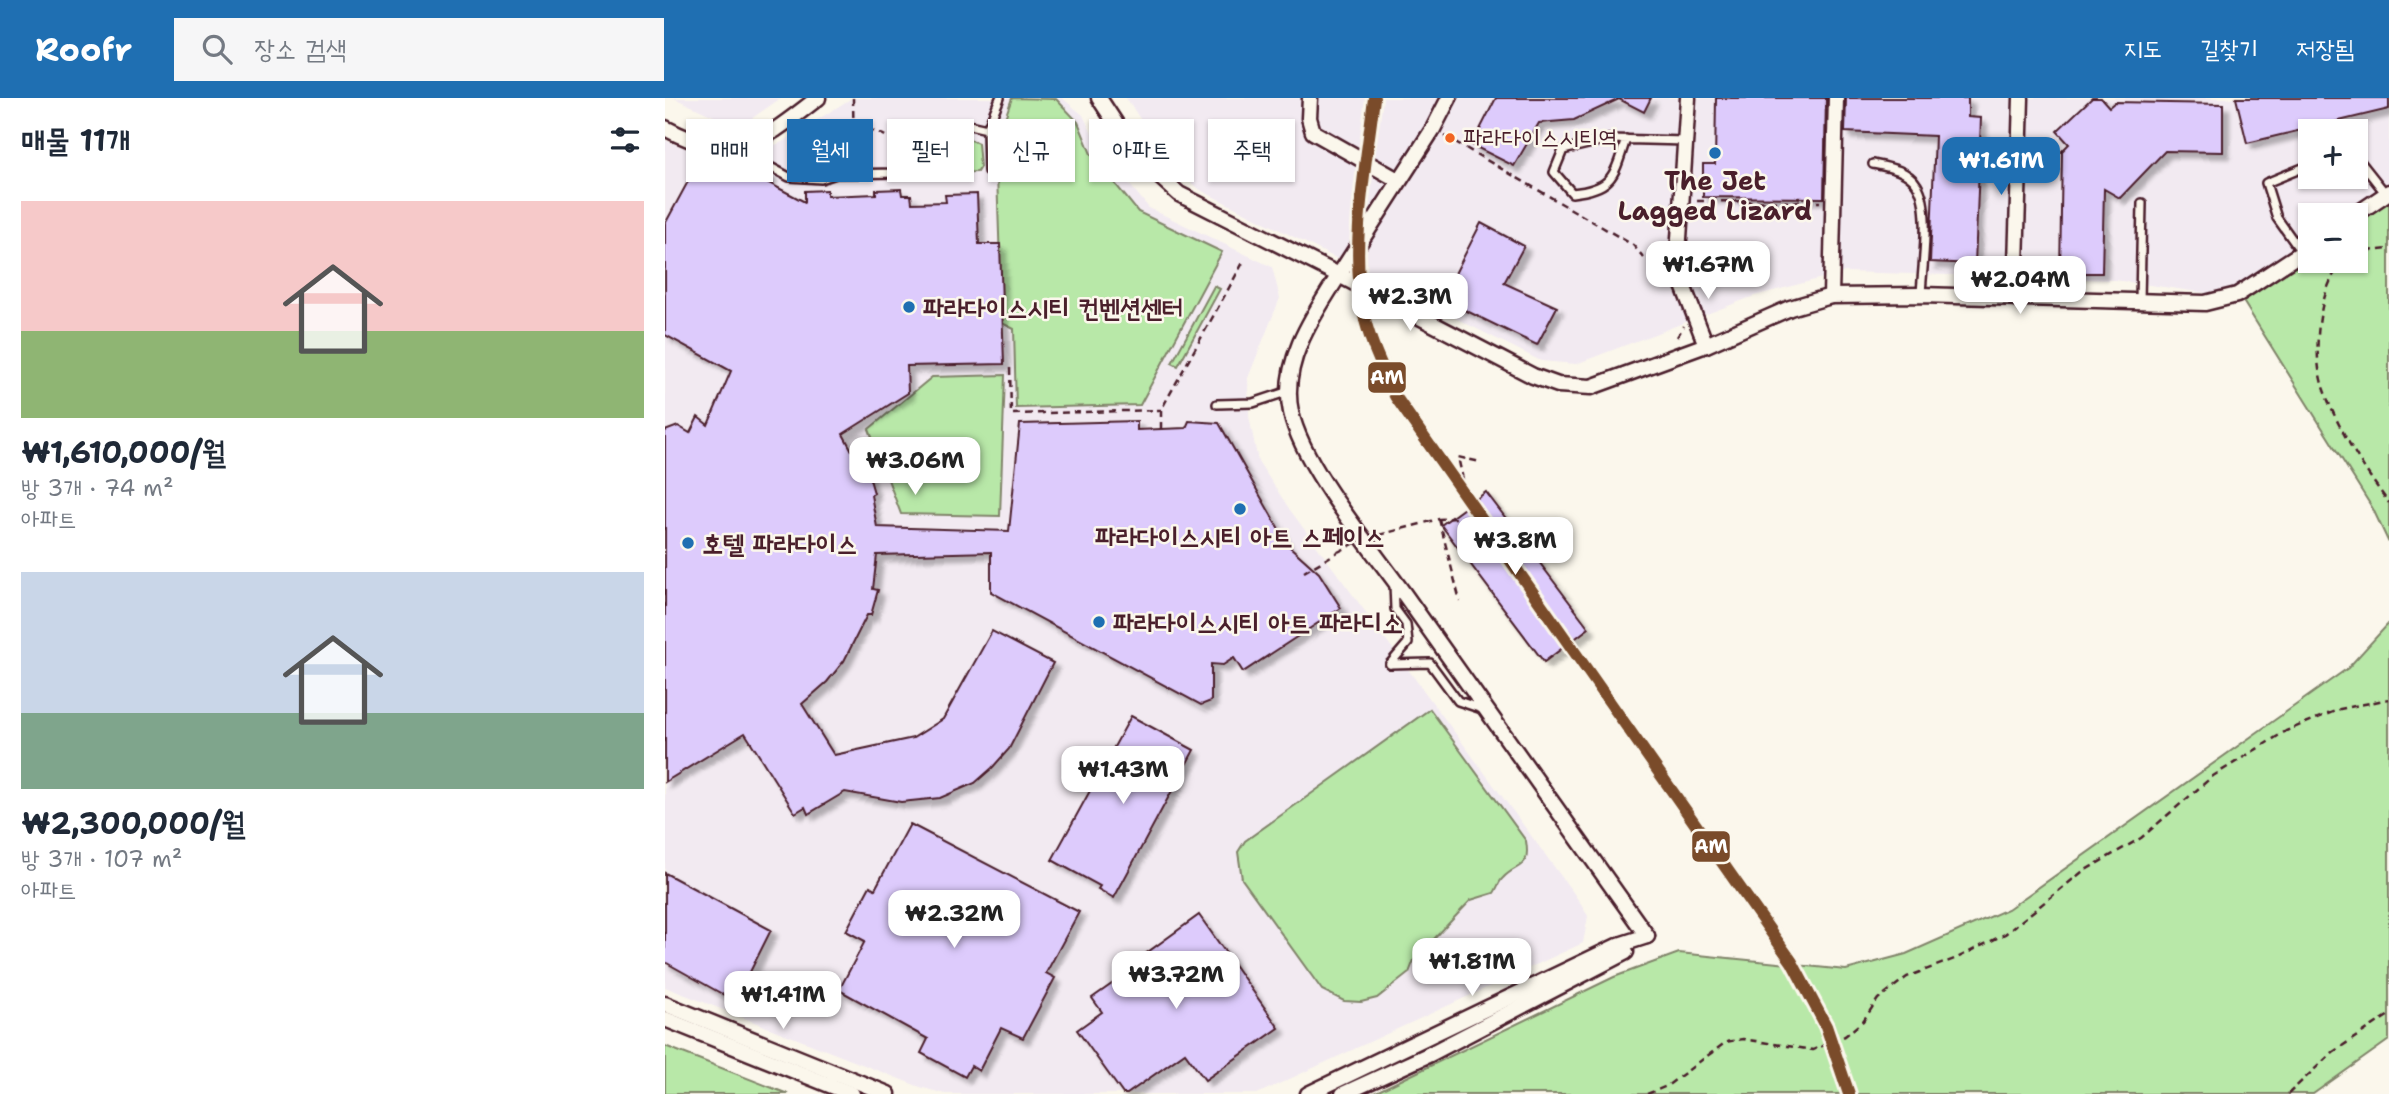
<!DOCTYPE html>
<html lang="ko">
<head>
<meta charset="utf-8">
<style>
  body { margin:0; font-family:"Shantell Sans","Poor Story",sans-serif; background:#f6f6f7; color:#1f2937; height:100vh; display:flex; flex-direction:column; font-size:26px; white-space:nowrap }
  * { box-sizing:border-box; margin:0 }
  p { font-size:23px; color:#747a83 }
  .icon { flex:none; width:38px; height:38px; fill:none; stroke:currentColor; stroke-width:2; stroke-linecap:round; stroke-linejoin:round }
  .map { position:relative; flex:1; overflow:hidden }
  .drawer { display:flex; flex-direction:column; background:#fff; width:665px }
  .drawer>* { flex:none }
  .top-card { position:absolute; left:21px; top:21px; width:665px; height:63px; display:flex; gap:14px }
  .controls { position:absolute; left:1633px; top:21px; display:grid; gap:14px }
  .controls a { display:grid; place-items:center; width:70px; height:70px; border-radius:0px; background:#fff; box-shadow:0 2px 5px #0004; font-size:35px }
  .price { position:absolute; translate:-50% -60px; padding:0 16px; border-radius:14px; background:#fff; color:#222; font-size:23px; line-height:46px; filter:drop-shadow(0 2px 4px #0008) }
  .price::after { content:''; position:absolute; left:50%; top:42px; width:21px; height:16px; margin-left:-10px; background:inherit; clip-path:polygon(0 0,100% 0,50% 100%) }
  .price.on { background:#1f6fb2; color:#fff }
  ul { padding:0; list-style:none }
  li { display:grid; align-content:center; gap:14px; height:371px; padding:0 21px }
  li span { display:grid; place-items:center; height:217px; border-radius:0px; color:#555 }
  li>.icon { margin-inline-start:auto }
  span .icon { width:126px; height:126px; fill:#fffc; stroke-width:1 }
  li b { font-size:30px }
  h2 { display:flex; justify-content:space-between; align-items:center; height:84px; padding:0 21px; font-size:30px }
  .pill { padding:0 24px; border-radius:0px; background:#fff; box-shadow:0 2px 5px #0004; font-size:24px; line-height:63px }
  .pill.on { background:#1f6fb2; color:#fff }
  header { display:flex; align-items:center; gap:42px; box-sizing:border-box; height:98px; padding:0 35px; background:#1f6fb2; color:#fff }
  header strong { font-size:33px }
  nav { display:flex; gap:38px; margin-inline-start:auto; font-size:24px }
  .search { width:490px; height:63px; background:#f6f6f7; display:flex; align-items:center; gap:18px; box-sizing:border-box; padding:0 24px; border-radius:0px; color:#747a83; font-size:26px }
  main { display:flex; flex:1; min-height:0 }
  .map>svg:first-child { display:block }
</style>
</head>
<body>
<header>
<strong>Roofr</strong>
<div class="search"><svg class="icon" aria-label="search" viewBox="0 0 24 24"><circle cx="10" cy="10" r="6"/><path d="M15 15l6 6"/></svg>장소 검색</div>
<nav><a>지도</a><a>길찾기</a><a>저장됨</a></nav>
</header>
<main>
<section class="drawer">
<h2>매물 11개<svg class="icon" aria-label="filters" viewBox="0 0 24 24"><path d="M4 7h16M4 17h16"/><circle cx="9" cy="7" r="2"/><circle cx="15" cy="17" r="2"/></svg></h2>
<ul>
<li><span style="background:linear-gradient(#f6c9c9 60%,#8fb573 0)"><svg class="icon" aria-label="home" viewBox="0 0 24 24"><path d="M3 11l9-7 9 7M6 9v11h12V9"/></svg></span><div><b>₩1,610,000/월</b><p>방 3개 · 74 m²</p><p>아파트</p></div></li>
<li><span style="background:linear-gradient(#c9d6e8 65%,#7fa58c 0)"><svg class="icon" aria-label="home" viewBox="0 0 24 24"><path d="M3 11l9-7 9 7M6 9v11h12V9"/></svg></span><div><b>₩2,300,000/월</b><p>방 3개 · 107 m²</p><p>아파트</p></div></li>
</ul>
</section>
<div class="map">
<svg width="1724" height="996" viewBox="0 0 1724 996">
  <defs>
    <filter id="shadow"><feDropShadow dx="6" dy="6" stdDeviation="2" flood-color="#0004"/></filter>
  </defs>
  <rect width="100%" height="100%" fill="#fbf7ec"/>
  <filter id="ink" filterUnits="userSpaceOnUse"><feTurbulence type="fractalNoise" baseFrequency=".0143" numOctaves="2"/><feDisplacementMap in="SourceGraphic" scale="14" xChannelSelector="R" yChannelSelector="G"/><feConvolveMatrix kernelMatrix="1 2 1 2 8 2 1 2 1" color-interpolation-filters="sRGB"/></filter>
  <g filter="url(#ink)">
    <g fill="#f2eaf1" fill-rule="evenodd">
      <polygon points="9,0 116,0 83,23 59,23"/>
      <polygon points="187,0 397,0 418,17 433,48 484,110 607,169 615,200 583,280 584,318 593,363 625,412 910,797 923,818 918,845 592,996 280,996 255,989 0,889 0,42 63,67 117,44"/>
      <path d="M461,0H1724V97L1690,117H1645V152L1576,200L1450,182L1180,174L1089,198L911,266L876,263L537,93L511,74ZM1645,33H1690V79H1645Z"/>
    </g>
    <g fill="#b8e8a8" stroke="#81846a" stroke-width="2">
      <polygon points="347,0 391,1 413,24 426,56 473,114 557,154 475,307 351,310 349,231 337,225 331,46"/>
      <polygon points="285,41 304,41 313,45 315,69 312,74 250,76 249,70"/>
      <polygon points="1724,97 1724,445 1708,411 1576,200 1645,152 1645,163 1690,163 1691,120"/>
      <polygon points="549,188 555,191 513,268 507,265"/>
      <polygon points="340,277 335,418 236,416 204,331 267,279"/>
      <polygon points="1724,525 1724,942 1648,996 707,996 949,879 1014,855 1181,872 1241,856 1343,811 1683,570"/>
      <path d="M765,611L861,743C866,772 852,765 838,780C834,783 832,791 829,795L806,802L749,862L744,875L712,900L696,904L679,903L657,892L577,781L573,754L580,743Z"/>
      <polygon points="0,948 123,996 0,996"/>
    </g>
    <g fill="#ddcbfc" stroke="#4a1f2b" stroke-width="2" filter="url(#shadow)">
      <polygon points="831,0 986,0 979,14 954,1 909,22 874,25 849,68 807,47"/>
      <polygon points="1051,0 1161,0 1159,100 1038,99 1038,66 1050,66"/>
      <polygon points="1181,0 1303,0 1303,19 1316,20 1310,166 1265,164 1270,38 1180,34"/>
      <polygon points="1427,0 1436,0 1444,9 1450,4 1558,6 1558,54 1500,53 1455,100 1439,91 1437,175 1395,175 1397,53 1404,46 1392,33"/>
      <polygon points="1571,0 1724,0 1724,11 1582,45"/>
      <polygon points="33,65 53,76 57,69 81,82 88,68 106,77 102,84 140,104 140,93 162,92 162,98 211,96 211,92 236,91 237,97 246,97 247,105 281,104 280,97 312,96 314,146 335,146 339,266 242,268 243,295 178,336 198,373 202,371 209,395 206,397 212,429 344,433 355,326 472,323 472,332 521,330 524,323 554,325 623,447 654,475 676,510 578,574 569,560 558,567 546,566 546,603 536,607 326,494 326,454 212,457 208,491 213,492 206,517 202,517 179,563 162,584 137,606 169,657 248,640 278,621 327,533 388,565 344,651 327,670 310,685 275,700 236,704 180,694 143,716 140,709 130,715 80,635 0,684 0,333 13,328 25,335 33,319 43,327 66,273 0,237 0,126"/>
      <polygon points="816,125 859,148 839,185 892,209 872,247 777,201"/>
      <polygon points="821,394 924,530 879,564 776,427"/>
      <polygon points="466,618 529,652 449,800 433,791 435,788 387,762"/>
      <polygon points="245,726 414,814 381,875 390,880 358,940 336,930 314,973 306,968 300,979 256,955 263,941 174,892 200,843 181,833 205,788 210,791"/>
      <polygon points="0,775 106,832 76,892 65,886 59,897 0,864"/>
      <polygon points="534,817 614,930 540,982 520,955 462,996 458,996 412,932 437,914 427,900 468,871 465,867"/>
    </g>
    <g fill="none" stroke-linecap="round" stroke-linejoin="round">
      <g stroke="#4a1f2b" stroke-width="12">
        <g id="service">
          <polyline points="322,31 323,73"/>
          <path d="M961,41C949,78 948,91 907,95L889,74L898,52L944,41L1021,43"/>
          <polyline points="80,48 98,65 124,79 156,81 171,76 233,75 288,29 300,26 322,31 335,0"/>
          <polyline points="1690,63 1694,62 1721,96"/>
          <path d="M1208,66C1223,69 1243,72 1252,87C1267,110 1257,169 1256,197"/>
          <polyline points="1637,155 1612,120 1601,85 1645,67"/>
          <polyline points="1475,203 1477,105"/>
          <polyline points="552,306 588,305 624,293"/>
          <polyline points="725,566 765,565 793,603 820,612"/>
          <polyline points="725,566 743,545 741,526 730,511 729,486"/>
        </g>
      </g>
      <g stroke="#4a1f2b" stroke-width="19">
        <g id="minor">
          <path d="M434,0L472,58L514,96L674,177C649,216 615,265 626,314C637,367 704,447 737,493C819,608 900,723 982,838"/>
          <polyline points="645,0 644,20 648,34 733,82"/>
          <polyline points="784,0 768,31 674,177 868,278 893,287 926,289 1041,247 1125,210 1166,198 1256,197 1540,205 1572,197 1645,149"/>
          <polyline points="1023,0 1012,172 1041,247"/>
          <path d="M0,30C71,68 96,44 153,0"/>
          <polyline points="1690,117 1724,94"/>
          <polyline points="1166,198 1171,0"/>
          <polyline points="1350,200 1356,0"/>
          <polyline points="0,906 223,996"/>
          <polyline points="0,921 187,996"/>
          <polyline points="643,996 954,847 982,838"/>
          <polyline points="678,996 763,957 961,854"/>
        </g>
      </g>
      <g stroke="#4a1f2b" stroke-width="2.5" stroke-dasharray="7 5" stroke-linecap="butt">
        <polyline points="188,0 189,59"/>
        <polyline points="780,38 968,147 979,160"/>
        <path d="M139,57C168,22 209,22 241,53"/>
        <polyline points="1032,103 1155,104"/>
        <polyline points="1690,154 1724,151"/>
        <path d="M1678,163C1653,191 1646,256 1659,292C1673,331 1699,372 1724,405"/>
        <polyline points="1012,239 1019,228"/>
        <polyline points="345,270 346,316 496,312"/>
        <polyline points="496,331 496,312 580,161"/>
        <polyline points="806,417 793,359 815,364"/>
        <polyline points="774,421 795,503"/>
        <polyline points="714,437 774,421 792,420"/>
        <polyline points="639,474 673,454"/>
        <polyline points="982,996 1002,988 1061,944 1078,941 1148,952 1180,938 1198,923 1213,901 1242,879 1292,860 1340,836 1417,774 1476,740 1548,678 1621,633 1675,611 1724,601"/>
        <polyline points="1623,996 1668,954 1724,917"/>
      </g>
      <use href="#service" stroke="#fbf7ec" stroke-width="7"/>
      <use href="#minor" stroke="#fbf7ec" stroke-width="14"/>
      <polyline stroke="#4a1f2b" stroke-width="2.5" stroke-dasharray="7 5" stroke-linecap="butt" points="673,454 700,440"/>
      <g stroke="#fbf7ec" stroke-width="18">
        <path id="metro-1" d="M709,0C701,68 685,145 698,213C704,243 718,270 730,298L1127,864L1161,928L1184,996"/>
      </g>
      <use href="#metro-1" stroke="#7a4b2a" stroke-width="12"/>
    </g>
  </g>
  <circle fill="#f26522" stroke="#fbf7ec" stroke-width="2.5" cx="785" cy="40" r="6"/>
  <g fill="#1f6fb2" stroke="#fbf7ec" stroke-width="2.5">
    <circle cx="1050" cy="55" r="7"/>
    <circle cx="244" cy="209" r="7"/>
    <circle cx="575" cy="411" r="7"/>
    <circle cx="23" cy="445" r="7"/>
    <circle cx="434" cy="524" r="7"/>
  </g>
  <g text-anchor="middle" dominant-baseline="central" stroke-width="5" stroke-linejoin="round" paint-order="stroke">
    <g font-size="24" fill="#4a1f2b" stroke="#fbf7ec" text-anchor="start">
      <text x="798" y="40">파라다이스시티역</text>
    </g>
    <g font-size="26" font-weight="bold" fill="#4a1f2b" stroke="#fbf7ec" text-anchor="start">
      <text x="1050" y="82" text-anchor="middle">The Jet<tspan x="1050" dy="30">Lagged Lizard</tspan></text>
      <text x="258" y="209">파라다이스시티 컨벤션센터</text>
      <text x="575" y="438" text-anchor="middle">파라다이스시티 아트 스페이스</text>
      <text x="37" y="445">호텔 파라다이스</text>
      <text x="448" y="524">파라다이스시티 아트 파라디소</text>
    </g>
  </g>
  <g stroke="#fbf7ec" stroke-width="2.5">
    <rect x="702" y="263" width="40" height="33" rx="7" fill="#7a4b2a"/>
    <rect x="1026" y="732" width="40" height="33" rx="7" fill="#7a4b2a"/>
  </g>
  <g font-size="19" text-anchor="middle" font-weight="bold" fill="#fff">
    <text x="722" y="286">AM</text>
    <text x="1046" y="755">AM</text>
  </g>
</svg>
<div class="controls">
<a>+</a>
<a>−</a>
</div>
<b class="price on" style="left:1336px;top:99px">₩1.61M</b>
<b class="price" style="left:1043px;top:203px">₩1.67M</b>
<b class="price" style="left:1355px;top:218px">₩2.04M</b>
<b class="price" style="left:745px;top:235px">₩2.3M</b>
<b class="price" style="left:250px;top:399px">₩3.06M</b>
<b class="price" style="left:850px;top:479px">₩3.8M</b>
<b class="price" style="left:458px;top:708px">₩1.43M</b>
<b class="price" style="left:289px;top:852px">₩2.32M</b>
<b class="price" style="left:807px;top:900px">₩1.81M</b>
<b class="price" style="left:511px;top:913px">₩3.72M</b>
<b class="price" style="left:118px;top:933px">₩1.41M</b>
<div class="top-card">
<a class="pill">매매</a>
<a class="pill on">월세</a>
<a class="pill">필터</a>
<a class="pill">신규</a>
<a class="pill">아파트</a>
<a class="pill">주택</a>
</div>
</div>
</main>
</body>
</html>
